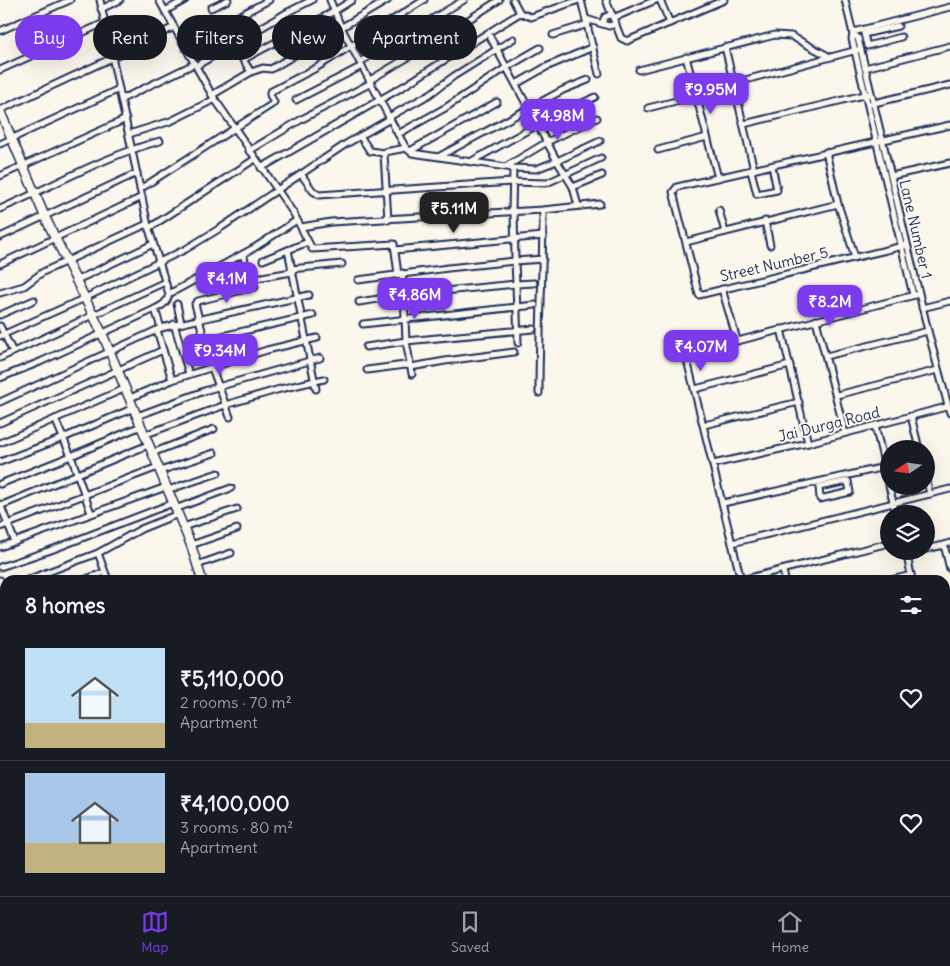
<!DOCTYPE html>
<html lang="en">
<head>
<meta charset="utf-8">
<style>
  body { margin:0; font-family:Delius,sans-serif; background:#242831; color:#f1f3f6; height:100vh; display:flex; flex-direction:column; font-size:19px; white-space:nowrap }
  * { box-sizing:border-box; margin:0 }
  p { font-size:16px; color:#9ea1a6 }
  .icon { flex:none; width:28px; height:28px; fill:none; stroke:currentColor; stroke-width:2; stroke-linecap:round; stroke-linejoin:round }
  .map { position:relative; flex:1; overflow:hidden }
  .sheet { position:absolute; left:0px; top:575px; width:950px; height:321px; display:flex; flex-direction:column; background:#171b24; border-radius:15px 15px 0 0; box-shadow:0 5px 20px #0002 }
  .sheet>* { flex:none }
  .guide { position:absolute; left:15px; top:15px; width:500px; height:45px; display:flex; gap:10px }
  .needle { width:32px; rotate:257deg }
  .fabs { position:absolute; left:880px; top:440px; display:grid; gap:10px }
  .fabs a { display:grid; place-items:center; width:55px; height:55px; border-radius:50%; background:#171b24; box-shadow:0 5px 20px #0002; font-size:25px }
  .price { position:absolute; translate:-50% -42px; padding:0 11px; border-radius:10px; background:#7c3aed; color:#fff; font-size:16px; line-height:32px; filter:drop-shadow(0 1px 2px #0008) }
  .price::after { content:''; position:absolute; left:50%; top:30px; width:15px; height:11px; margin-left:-8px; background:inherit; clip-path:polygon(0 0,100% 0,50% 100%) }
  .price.selected { background:#222; color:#fff }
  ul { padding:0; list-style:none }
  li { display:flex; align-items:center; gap:15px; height:125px; padding:0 25px }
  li+li { border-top:1px solid #363941 }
  li span { display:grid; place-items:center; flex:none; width:140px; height:100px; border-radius:0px; color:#555 }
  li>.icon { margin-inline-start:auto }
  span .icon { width:60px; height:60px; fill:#fffc; stroke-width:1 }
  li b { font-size:21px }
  h2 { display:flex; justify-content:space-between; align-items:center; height:60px; padding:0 25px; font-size:21px }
  .chip { padding:0 18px; border-radius:22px; background:#171b24; box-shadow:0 5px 20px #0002; font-size:18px; line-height:45px }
  .chip.selected { background:#7c3aed; color:#fff }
  .tabs { display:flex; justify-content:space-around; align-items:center; height:70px; border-top:1px solid #363941; background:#171b24; font-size:14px; color:#9ea1a6 }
  .tabs a { display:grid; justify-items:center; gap:2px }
  .tabs .selected { color:#7c3aed }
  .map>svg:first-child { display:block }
</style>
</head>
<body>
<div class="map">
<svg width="950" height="896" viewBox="0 0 950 896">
  <rect width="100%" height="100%" fill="#fbf7ec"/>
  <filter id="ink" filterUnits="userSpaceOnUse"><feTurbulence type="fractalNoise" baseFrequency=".02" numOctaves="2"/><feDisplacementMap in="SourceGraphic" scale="10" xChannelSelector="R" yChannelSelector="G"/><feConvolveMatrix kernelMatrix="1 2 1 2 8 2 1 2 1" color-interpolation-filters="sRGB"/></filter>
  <g filter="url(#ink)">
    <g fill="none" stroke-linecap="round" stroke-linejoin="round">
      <g stroke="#1b2f5e" stroke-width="9">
        <g id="street">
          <polyline points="159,0 212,95 294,214 312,249 394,244 398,274"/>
          <polyline points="330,0 341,27 398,134 406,148 412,153 513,168 536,169 557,161 600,141"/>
          <polyline points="513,0 520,13"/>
          <polyline points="581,0 599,74"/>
          <polyline points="606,0 621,38 627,41 724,0"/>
          <polyline points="660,0 670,23"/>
          <polyline points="845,0 853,34 852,39 913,295"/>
          <polyline points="211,8 228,0"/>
          <polyline points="101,9 120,0"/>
          <polyline points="165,11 185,0"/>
          <polyline points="613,18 656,0"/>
          <polyline points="586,19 609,26 616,24"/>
          <polyline points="602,23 605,17 612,14"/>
          <polyline points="898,26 864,34 867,46 901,37"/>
          <polyline points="0,31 70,0"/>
          <polyline points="853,32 950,7"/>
          <polyline points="488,33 557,161 573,187 578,206"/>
          <polyline points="853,34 858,38 928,331 950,413"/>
          <polyline points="553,35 588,24"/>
          <polyline points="233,44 251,72"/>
          <polyline points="184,45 269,0"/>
          <polyline points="725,47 754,170"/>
          <polyline points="686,57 718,178"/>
          <path d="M243,60C279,39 318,23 352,0"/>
          <polyline points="360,62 464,0"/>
          <polyline points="196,66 288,12 312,0"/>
          <polyline points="865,68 950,46"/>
          <polyline points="0,70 104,23"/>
          <polyline points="639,70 775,35 791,36 830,57"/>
          <polyline points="370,80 437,40 499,0"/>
          <polyline points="734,83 857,50"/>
          <polyline points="516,84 546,67 593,47"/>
          <polyline points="212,95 251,72 263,68 271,69 388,0"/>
          <polyline points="122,99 194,64"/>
          <polyline points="296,100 362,66"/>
          <polyline points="870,104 950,85"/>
          <polyline points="648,108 696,96"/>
          <polyline points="0,110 112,58 174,27"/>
          <polyline points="389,117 430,94 454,76 513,39"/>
          <polyline points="744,124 868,94"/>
          <polyline points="129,134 171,121 215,99"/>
          <polyline points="398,134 445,108 507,67 540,48"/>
          <polyline points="360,136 370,151 384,153"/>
          <polyline points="0,144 119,89"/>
          <polyline points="658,150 707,137"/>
          <polyline points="249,151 302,119 371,83"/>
          <polyline points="410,151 497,102"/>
          <polyline points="440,156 563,90 588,80"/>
          <polyline points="472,161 537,125 595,97"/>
          <polyline points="507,166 547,142 597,118"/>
          <polyline points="261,168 404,86 462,49 520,13 531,17 579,0"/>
          <polyline points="751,171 757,194 777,190 772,166"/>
          <polyline points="301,174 313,191 319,195 512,182 547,183 601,158"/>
          <polyline points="0,176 126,119"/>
          <polyline points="891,176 950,163"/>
          <polyline points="573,187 602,175"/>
          <polyline points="140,189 271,105 274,102 270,95 270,92 316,68 424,0"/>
          <polyline points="838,204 855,257"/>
          <path d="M0,209C53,186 104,156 160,141"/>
          <polyline points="719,210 725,232"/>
          <polyline points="512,211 513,168"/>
          <polyline points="388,220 384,154 385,152 406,148"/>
          <polyline points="765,221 770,245"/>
          <polyline points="301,227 331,222 543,210 600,204"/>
          <polyline points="149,228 255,159"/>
          <polyline points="0,237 137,173"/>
          <polyline points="686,242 838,204 826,152"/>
          <polyline points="907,245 699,295 673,192 677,187 950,125"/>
          <polyline points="288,250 316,389"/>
          <polyline points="395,250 543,236"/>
          <polyline points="243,254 250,279 292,272"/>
          <polyline points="263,260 308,242"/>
          <polyline points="0,264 142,197"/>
          <polyline points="291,269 342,264"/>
          <polyline points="77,280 153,244"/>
          <polyline points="358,280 448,268 515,261 514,211"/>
          <polyline points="722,289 737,340"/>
          <polyline points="0,293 24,286 43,272 147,224"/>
          <polyline points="169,294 254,248 297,220"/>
          <polyline points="359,302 404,295 402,273"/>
          <polyline points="177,304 181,323"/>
          <polyline points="922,308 950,301"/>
          <polyline points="155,309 161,328"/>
          <polyline points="0,315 34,300"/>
          <polyline points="816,320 845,433"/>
          <polyline points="174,324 189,374"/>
          <polyline points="363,324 535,305"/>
          <polyline points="0,326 13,352"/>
          <polyline points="781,329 808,443"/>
          <polyline points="157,330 172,380"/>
          <polyline points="0,336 85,298 186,249 222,227 346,144 390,119"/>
          <polyline points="205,340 313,315"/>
          <polyline points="518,343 516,284 534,283"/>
          <polyline points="366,347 406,341 533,329"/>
          <polyline points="826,356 928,331"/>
          <polyline points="0,358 165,282"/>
          <polyline points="411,367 445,361 514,352"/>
          <polyline points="367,370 405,365 411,366"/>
          <polyline points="412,374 406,341 404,295 516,284 515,261 543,259"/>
          <path d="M0,378L40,362L155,309C163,305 167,303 169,294L148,226L100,0"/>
          <polyline points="695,389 790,365"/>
          <path d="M539,393C539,332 543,271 543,210"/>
          <polyline points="837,395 938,370"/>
          <polyline points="130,398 172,380 267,350 317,338"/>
          <polyline points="0,402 161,328 309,295"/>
          <polyline points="137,416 207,390 320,358"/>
          <polyline points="911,416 919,449"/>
          <polyline points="230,417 212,368 195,304 198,301 255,287"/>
          <polyline points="55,419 71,456 91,513"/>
          <polyline points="0,423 163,350"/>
          <polyline points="704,425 799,402"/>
          <polyline points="875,426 889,483"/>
          <polyline points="144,435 225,405 280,389 324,379"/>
          <polyline points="0,443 126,388"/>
          <polyline points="152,453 214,429"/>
          <polyline points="0,462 63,438 134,408"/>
          <polyline points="713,464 808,443 950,406"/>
          <polyline points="160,471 214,453"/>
          <polyline points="926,478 930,494"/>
          <polygon points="848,481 850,492 820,499 819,487"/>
          <polyline points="0,484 71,456 141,426"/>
          <polyline points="889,486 896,514"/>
          <polyline points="168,490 218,473"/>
          <polyline points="723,503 885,467"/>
          <polyline points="0,504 15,542"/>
          <polyline points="0,506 148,445"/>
          <polyline points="175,509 231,488"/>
          <polyline points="0,527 158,467"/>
          <polyline points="183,527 237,509"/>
          <polyline points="732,543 950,489"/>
          <polyline points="950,543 944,545 950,569"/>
          <polyline points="191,545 237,529"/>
          <polyline points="0,547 166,487"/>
          <polyline points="926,549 944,545"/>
          <polyline points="906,551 912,580"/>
          <polyline points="98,553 108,580"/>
          <polyline points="906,554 918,551"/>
          <polyline points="197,565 231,553"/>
          <polyline points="0,567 51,550 173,503"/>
          <polyline points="783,570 785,580"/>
          <polyline points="0,580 5,596"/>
          <polyline points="27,580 98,553 141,529 178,514"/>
          <polyline points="84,580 105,572"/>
          <polyline points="741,580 687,360 691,353 919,294"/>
          <polyline points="741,580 889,543"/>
          <polyline points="891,580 911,575"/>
          <polyline points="0,638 5,636"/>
          <polyline points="0,661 5,659"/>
          <polyline points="0,665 5,679"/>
          <polyline points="0,683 5,681"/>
          <polyline points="945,693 950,692"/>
          <polyline points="0,705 5,703"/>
          <polyline points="0,727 5,725"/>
          <polyline points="945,735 950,734"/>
          <polyline points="0,774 5,772"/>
          <polyline points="3,796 5,795"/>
          <polyline points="1,820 5,818"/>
          <polyline points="945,830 950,829"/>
          <polyline points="945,880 950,879"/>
          <polyline points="16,891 17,896"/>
          <polyline points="84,891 85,896"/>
          <polyline points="429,891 520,896"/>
          <polyline points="616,891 629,892"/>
          <polyline points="671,891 672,896"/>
          <polyline points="680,891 681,896"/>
          <polyline points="690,891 690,896"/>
          <polyline points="724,891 729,892 731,896"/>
          <polyline points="790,891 791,896"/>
          <polyline points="892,891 892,896"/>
          <polyline points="930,891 931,896"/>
          <polyline points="40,896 60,891"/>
          <polyline points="301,896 302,891"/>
          <polyline points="339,896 339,891"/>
          <polyline points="421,896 427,891"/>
          <polyline points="581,896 581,891"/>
        </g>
      </g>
      <g stroke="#1b2f5e" stroke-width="11">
        <g id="secondary">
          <polyline points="0,111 45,217 102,333 191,545 202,580"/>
          <polyline points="945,779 950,778"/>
          <polyline points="945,786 950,785"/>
          <polyline points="184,891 186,896"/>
          <polyline points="243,896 265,891"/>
        </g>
      </g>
      <use href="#street" stroke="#fbf7ec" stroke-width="5"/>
      <use href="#secondary" stroke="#fbf7ec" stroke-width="8"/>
    </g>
  </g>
  <g text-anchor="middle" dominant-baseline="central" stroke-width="4" stroke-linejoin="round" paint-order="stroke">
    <g font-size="15" fill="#1b2f5e" stroke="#fbf7ec">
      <text transform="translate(916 229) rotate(77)">Lane Number 1</text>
      <text transform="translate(774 264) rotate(-13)">Street Number 5</text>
      <text transform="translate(829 424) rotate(-14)">Jai Durga Road</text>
    </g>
  </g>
</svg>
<div class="fabs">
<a><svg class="needle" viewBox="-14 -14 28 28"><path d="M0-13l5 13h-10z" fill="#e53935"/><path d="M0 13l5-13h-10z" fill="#9ea1a6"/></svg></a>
<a><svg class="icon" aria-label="layers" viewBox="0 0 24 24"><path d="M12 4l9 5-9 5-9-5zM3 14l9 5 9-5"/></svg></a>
</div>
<b class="price" style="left:711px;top:115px">₹9.95M</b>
<b class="price" style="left:558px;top:141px">₹4.98M</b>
<b class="price selected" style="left:454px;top:234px">₹5.11M</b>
<b class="price" style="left:227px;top:304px">₹4.1M</b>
<b class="price" style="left:415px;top:320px">₹4.86M</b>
<b class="price" style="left:830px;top:327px">₹8.2M</b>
<b class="price" style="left:701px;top:372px">₹4.07M</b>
<b class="price" style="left:220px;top:376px">₹9.34M</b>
<div class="guide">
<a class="chip selected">Buy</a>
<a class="chip">Rent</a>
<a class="chip">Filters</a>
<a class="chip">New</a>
<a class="chip">Apartment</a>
</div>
<section class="sheet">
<h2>8 homes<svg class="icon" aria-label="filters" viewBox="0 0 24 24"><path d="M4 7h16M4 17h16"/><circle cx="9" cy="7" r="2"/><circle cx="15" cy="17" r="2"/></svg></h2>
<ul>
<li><span style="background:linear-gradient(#bfe0f5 75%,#c2b280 0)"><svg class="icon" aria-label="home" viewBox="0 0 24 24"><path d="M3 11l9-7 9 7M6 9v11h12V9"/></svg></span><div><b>₹5,110,000</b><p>2 rooms · 70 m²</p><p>Apartment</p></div><svg class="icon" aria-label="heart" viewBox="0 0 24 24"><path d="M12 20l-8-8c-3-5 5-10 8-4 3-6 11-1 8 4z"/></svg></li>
<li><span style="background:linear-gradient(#a9c7e8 70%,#c2b280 0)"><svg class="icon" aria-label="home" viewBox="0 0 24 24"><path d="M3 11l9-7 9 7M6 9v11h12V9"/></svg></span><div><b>₹4,100,000</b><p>3 rooms · 80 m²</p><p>Apartment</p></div><svg class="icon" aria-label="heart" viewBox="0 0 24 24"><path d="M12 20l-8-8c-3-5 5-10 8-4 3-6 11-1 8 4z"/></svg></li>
</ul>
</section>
</div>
<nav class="tabs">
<a class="selected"><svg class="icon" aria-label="map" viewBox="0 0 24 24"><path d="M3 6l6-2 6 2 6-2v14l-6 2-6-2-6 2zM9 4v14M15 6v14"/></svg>Map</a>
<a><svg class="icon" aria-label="saved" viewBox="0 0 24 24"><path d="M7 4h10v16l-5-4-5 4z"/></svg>Saved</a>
<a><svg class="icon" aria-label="home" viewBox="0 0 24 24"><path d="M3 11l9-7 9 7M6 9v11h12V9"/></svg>Home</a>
</nav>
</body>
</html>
